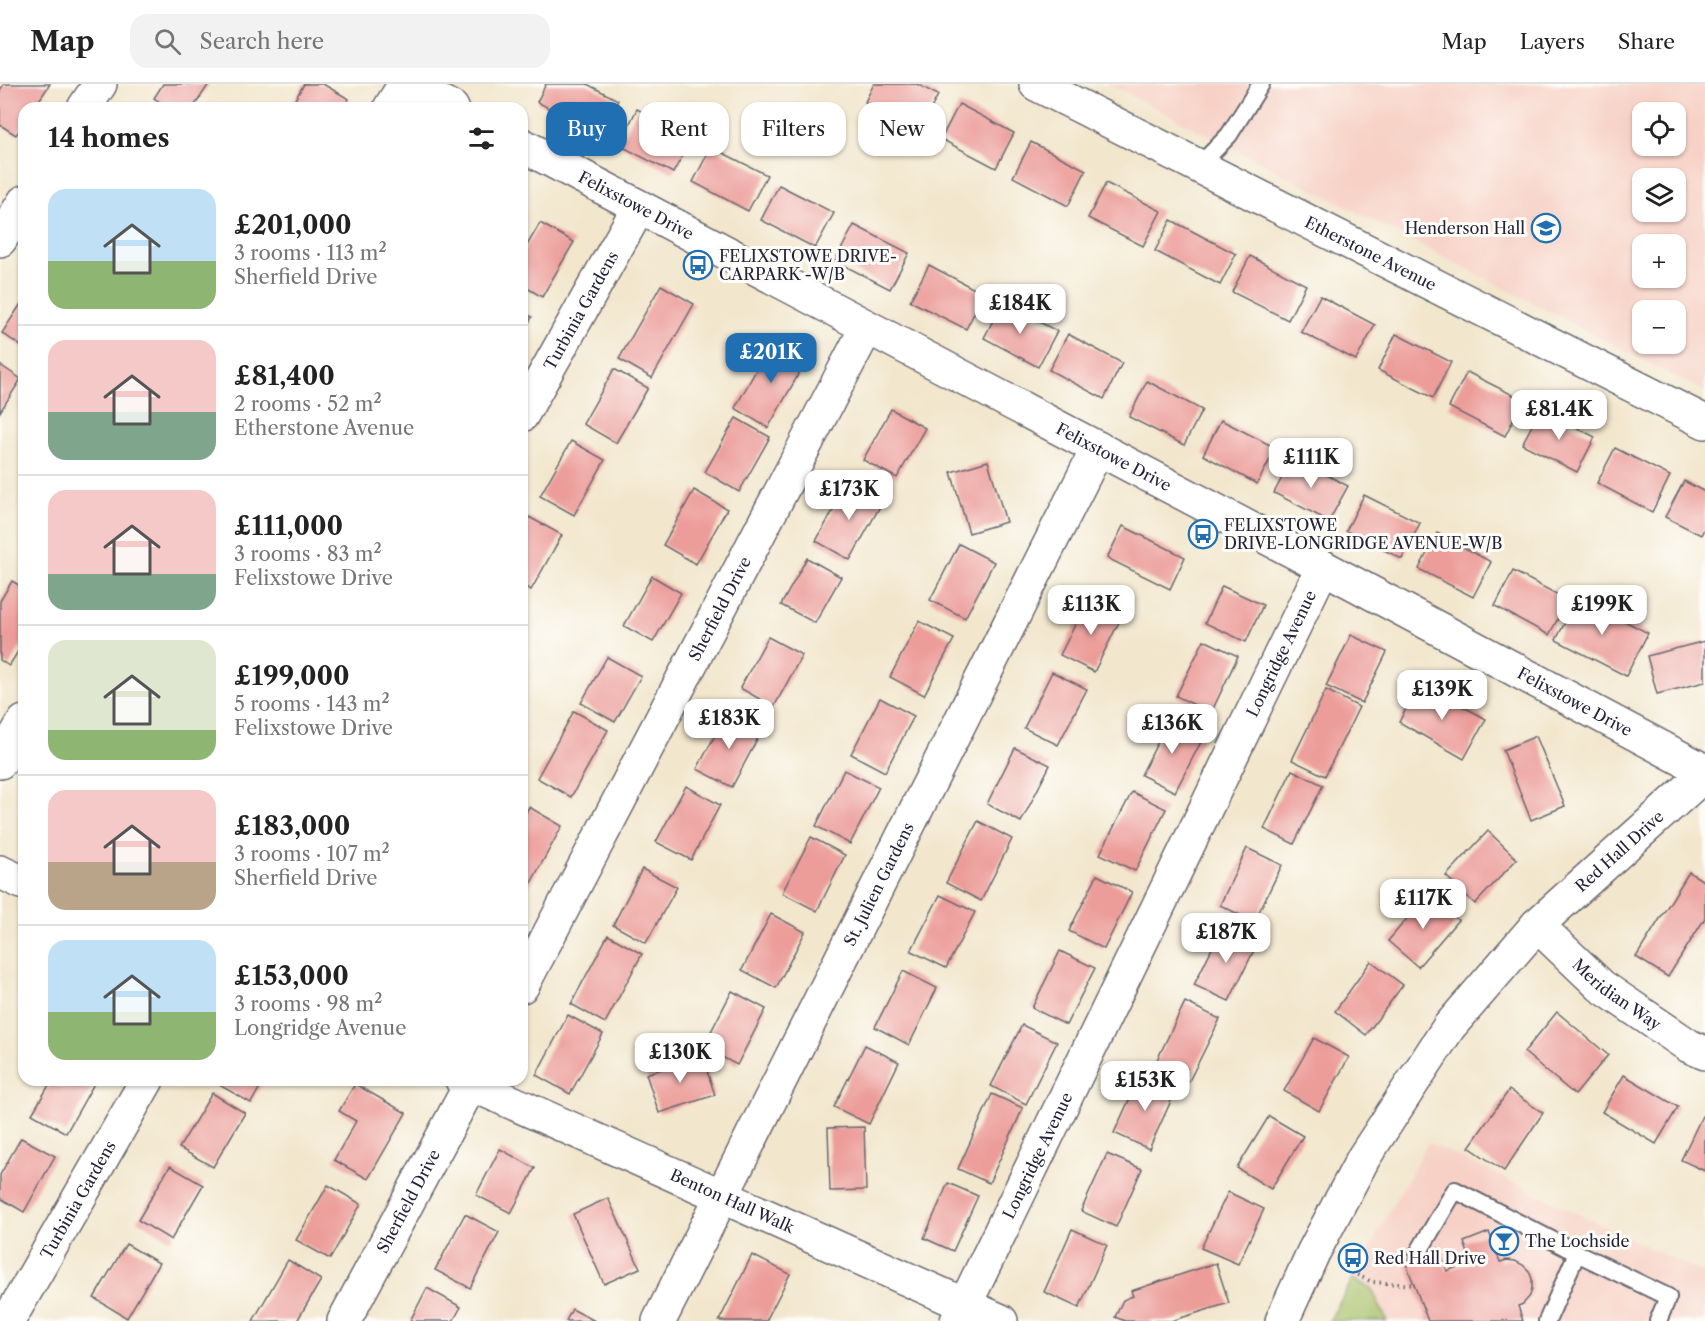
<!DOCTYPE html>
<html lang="en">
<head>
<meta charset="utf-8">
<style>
  body { margin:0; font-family:"Libre Caslon Text",serif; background:#f2f2f2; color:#222; height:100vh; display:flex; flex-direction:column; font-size:22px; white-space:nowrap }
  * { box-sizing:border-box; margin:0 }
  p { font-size:20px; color:#767676 }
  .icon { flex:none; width:33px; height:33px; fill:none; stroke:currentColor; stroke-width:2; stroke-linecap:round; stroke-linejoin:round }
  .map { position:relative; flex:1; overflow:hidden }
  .panel { position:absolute; left:18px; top:18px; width:510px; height:984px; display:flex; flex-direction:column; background:#fff; border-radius:18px; box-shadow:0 2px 4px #0004 }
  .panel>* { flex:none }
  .hud { position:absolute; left:546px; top:18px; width:570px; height:54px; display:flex; gap:12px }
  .buttons { position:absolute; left:1632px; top:18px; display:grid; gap:12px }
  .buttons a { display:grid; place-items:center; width:54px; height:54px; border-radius:12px; background:#fff; box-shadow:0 2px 4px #0004; font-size:30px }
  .price { position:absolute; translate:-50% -51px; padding:0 14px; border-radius:12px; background:#fff; color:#222; font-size:20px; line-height:39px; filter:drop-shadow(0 2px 3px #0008) }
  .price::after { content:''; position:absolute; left:50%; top:36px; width:18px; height:14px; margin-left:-9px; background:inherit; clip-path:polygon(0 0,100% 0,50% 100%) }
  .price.selected { background:#1f6fb2; color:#fff }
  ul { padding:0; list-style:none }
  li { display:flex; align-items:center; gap:18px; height:150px; padding:0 30px }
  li+li { border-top:2px solid #e0e0e0 }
  li span { display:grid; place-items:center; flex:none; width:168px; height:120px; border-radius:18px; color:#555 }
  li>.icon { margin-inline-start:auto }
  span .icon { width:72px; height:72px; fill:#fffc; stroke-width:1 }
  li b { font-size:26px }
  h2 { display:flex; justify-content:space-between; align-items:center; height:72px; padding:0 30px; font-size:26px }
  .tag { padding:0 21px; border-radius:18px; background:#fff; box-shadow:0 2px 4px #0004; font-size:21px; line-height:54px }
  .tag.selected { background:#1f6fb2; color:#fff }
  header { display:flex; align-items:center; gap:36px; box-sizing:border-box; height:84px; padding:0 30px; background:#fff; border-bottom:2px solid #e0e0e0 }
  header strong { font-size:28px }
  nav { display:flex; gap:33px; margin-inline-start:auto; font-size:21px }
  .search { width:420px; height:54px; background:#f2f2f2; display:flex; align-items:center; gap:15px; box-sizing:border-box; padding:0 21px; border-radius:18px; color:#767676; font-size:22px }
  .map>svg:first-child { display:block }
</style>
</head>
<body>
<header>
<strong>Map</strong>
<div class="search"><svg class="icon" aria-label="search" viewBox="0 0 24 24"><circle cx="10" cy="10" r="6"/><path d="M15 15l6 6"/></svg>Search here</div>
<nav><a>Map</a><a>Layers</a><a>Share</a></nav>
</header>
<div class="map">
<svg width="1705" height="1237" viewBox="0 0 1705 1237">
  <rect width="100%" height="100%" fill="#fdfcf7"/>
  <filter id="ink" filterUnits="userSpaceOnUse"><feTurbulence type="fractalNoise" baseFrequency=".0167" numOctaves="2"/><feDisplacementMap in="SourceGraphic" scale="12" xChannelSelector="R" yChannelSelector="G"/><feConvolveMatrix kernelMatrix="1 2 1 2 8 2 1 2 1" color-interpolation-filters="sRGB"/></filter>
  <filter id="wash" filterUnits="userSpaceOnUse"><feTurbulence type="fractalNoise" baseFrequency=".008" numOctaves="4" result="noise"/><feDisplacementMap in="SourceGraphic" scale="24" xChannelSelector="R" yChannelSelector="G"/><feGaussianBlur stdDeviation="1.35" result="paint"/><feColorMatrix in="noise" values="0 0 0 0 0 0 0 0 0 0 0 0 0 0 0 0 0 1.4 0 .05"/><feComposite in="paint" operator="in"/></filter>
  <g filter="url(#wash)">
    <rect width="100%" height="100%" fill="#f2e6cc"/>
    <g fill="#f7d1c6" fill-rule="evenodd">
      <path d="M1109,0H1705V308ZM1642,28H1676V62H1642ZM1642,94H1676V128H1642ZM1642,160H1676V194H1642ZM1642,226H1676V260H1642Z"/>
      <polygon points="1428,1058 1705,1190 1705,1229 1701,1237 1329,1237"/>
    </g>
    <polygon fill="#a5be64" stroke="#647050" stroke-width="1.5" points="1353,1195 1372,1205 1387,1237 1329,1237"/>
    <g id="blocks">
      <g fill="#ec9d9a">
        <polygon points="4,0 50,0 34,24 24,24 24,40 16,51 0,41 0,6"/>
        <polygon points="163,0 209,0 193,24 169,24 154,14"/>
        <polygon points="304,0 323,0 349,15 344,24 290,24"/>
        <polygon points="546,0 587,0 618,16 600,51 537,18"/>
        <polygon points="874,0 917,0 938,11 920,46 865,18"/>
        <polygon points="959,20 1014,49 996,84 941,55"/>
        <polygon points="637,25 692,54 673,89 619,61"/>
        <polygon points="1031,58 1086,86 1068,122 1013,93"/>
        <polygon points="711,63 767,91 748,127 693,98"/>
        <polygon points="1106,99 1161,127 1143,162 1088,134"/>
        <polygon points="779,101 834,129 815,164 761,136"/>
        <polygon points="1171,136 1236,170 1220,201 1155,167"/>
        <polygon points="540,139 574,158 542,213 522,201 522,170"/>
        <polygon points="854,141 909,169 890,205 835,177"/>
        <polygon points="1250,172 1306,201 1288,236 1232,208"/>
        <polygon points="929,181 984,210 966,245 910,217"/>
        <polygon points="661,201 694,220 652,294 619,275"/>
        <polygon points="1320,212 1375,241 1356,276 1301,248"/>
        <polygon points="24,215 24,264 2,249"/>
        <polygon points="1002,219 1057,247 1038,283 984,254"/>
        <polygon points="522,227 532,233 522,250"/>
        <polygon points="1068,250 1122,279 1104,315 1049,286"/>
        <polygon points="1396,250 1451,278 1433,314 1378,286"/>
        <polygon points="773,256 807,275 768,344 735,324"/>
        <polygon points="0,281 21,295 0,328"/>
        <polygon points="614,285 648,304 616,359 583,340"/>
        <polygon points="1467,288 1523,316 1505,352 1449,323"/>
        <polygon points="1147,297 1202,326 1184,361 1129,333"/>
        <polygon points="891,325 925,344 897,394 863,376"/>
        <polygon points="1541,325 1595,353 1577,388 1522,360"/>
        <polygon points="736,334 770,353 739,408 705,388"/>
        <polygon points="1221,336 1276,364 1257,400 1203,371"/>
        <polygon points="571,357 605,376 574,431 540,412"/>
        <polygon points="1615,364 1670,392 1652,428 1597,399"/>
        <polygon points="1293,373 1348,402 1329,437 1274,409"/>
        <polygon points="988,377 1006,438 969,449 951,388"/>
        <polygon points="1684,397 1705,408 1705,443 1701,451 1665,433"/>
        <polygon points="849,398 883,417 850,476 816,457"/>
        <polygon points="694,406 727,425 696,480 663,461"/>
        <polygon points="1364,411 1420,439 1402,475 1346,447"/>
        <polygon points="529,433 562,451 531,506 522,501 522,444"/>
        <polygon points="1123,442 1185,473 1170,505 1107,474"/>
        <polygon points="1437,449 1491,478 1473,513 1419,485"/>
        <polygon points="959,460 994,478 965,534 930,516"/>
        <polygon points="807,474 841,493 815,539 781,521"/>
        <polygon points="1513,487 1568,516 1549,551 1495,522"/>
        <polygon points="652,492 681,509 653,558 624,542"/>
        <polygon points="12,497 24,504 24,558 9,582 0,576 0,517"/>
        <polygon points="1222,502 1263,521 1246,558 1205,539"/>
        <polygon points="1578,513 1648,549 1626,592 1556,556"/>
        <polygon points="1088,515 1122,532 1094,588 1060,571"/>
        <polygon points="919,537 954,555 924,611 890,593"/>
        <polygon points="1351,551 1387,568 1362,619 1326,602"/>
        <polygon points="768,553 802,571 774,623 740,604"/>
        <polygon points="1204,556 1238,572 1211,629 1176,612"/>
        <polygon points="1705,557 1705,598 1657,610 1647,572"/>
        <polygon points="607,573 641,592 615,638 581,619"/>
        <polygon points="1052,588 1087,605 1058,661 1024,644"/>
        <polygon points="1420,599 1486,635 1464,675 1399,638"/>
        <polygon points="1326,606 1359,623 1325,692 1292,676"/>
        <polygon points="880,614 914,632 885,688 851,670"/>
        <polygon points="574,627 608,646 571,713 537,694"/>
        <polygon points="727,629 761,648 732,703 697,685"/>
        <polygon points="1170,634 1204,652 1175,708 1141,691"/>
        <polygon points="1536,652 1565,722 1531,736 1503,666"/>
        <polygon points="1015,664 1050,681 1021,738 987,720"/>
        <polygon points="844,686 879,703 850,760 816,742"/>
        <polygon points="1292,686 1323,701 1294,760 1264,745"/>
        <polygon points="686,702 720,721 691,776 656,758"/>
        <polygon points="1132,708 1166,725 1135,787 1100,770"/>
        <polygon points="529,723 562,742 526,808 522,805 522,735"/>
        <polygon points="978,737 1012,755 981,817 946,799"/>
        <polygon points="1488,747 1517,775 1475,820 1446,792"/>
        <polygon points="811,753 845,771 817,827 782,809"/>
        <polygon points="1247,764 1282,781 1254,838 1220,821"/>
        <polygon points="642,785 677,803 646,859 613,841"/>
        <polygon points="1689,788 1705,798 1705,834 1668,893 1636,873"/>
        <polygon points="1097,791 1132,808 1104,865 1069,847"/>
        <polygon points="1428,810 1458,836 1418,883 1388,857"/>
        <polygon points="940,811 975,828 946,884 911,867"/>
        <polygon points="771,830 805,848 776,904 742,886"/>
        <polygon points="1222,844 1257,860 1229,917 1194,901"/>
        <polygon points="608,851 642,870 605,939 571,920"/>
        <polygon points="1060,867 1095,884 1066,941 1032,924"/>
        <polygon points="1371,877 1403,901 1366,951 1335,927"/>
        <polygon points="903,887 937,904 909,961 875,943"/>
        <polygon points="732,907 766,925 737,981 703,963"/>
        <polygon points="1185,918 1220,935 1189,997 1155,980"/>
        <polygon points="1557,928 1608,971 1575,1011 1524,968"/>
        <polygon points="568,931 603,950 570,1010 536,991"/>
        <polygon points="1022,941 1057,958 1026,1020 991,1002"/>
        <polygon points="1314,954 1349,973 1319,1027 1284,1007"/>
        <polygon points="865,961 899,978 869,1040 834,1023"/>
        <polygon points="702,972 715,1011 659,1029 646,990"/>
        <polygon points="1624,991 1678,1023 1656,1060 1602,1028"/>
        <polygon points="1140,992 1175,1008 1149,1065 1114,1049"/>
        <polygon points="52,996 96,996 66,1049 32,1030"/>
        <polygon points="215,996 264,996 251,1019 214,998"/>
        <polygon points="355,1000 406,1029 368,1095 334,1076 356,1037 339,1027"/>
        <polygon points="1509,1006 1543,1029 1504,1087 1469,1063"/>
        <polygon points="212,1009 245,1029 213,1083 179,1064"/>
        <polygon points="992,1010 1023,1024 989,1099 958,1085"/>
        <polygon points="1269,1032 1303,1052 1271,1105 1237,1084"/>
        <polygon points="1702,1032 1705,1034 1705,1087 1681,1076"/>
        <polygon points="864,1043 866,1106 830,1107 828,1044"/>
        <polygon points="21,1054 55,1072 24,1128 0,1114 0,1091"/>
        <polygon points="500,1065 535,1084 511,1129 476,1111"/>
        <polygon points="1107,1070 1142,1085 1116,1143 1081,1127"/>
        <polygon points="170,1082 203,1101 171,1156 138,1136"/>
        <polygon points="948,1099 978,1112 953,1167 924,1154"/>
        <polygon points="328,1101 361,1120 330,1175 296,1156"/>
        <polygon points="1228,1108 1264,1125 1238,1180 1201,1164"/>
        <polygon points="608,1114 640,1184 604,1200 573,1130"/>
        <polygon points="465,1130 499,1148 470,1204 435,1186"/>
        <polygon points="1072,1145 1107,1161 1079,1224 1044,1208"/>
        <polygon points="1489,1148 1500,1178 1507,1176 1515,1177 1523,1181 1529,1187 1532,1195 1532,1204 1530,1212 1523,1220 1518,1222 1523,1237 1428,1237 1405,1177 1438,1164 1447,1187 1471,1178 1464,1158"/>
        <polygon points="126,1160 159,1179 127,1234 94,1214"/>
        <polygon points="752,1171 790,1190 766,1237 719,1237"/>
        <polygon points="288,1176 321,1196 297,1237 253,1237"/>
        <polygon points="1216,1179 1229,1219 1171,1237 1125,1237 1115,1233 1123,1216 1133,1212 1131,1207"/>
        <polygon points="427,1204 461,1223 453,1237 410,1237"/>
        <polygon points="572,1225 595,1237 566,1237"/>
      </g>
    </g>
  </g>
  <g filter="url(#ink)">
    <use href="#blocks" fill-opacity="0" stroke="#6b676e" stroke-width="1.5"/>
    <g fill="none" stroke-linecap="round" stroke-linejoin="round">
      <g stroke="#6b676e" stroke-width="20">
        <g id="service">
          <polyline points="1199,82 1229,51 1261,0"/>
          <polyline points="1418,1169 1455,1106 1577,1169 1547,1237"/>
          <polyline points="1577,1169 1668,1213 1658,1237"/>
        </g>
      </g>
      <g stroke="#6b676e" stroke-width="36">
        <g id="minor">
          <polyline points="406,0 452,24"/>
          <polyline points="84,24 100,0"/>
          <polyline points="390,24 405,0"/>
          <path id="s1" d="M522,61L1323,483L1705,687"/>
          <polyline points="0,156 24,118"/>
          <path id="s2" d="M522,331L639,123"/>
          <polyline points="0,678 24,638"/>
          <polyline points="0,788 24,799"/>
          <path id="s3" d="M1537,841L1601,902L1689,962L1705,969"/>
          <path id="s4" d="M522,902L867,243"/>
          <path id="s5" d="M462,996L1001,1237"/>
          <path id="s6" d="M8,1237L147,996"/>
          <path id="s7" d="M344,1237L473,996"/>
          <path id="s8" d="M659,1237L1098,364"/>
          <path id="s9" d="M957,1237L1323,483"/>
        </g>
      </g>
      <g stroke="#6b676e" stroke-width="36">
        <g id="tertiary">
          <path id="s10" d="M1036,0L1705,338"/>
          <path id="s11" d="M1282,1237L1313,1169L1364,1073L1449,943L1537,841L1705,690"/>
        </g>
      </g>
      <polyline stroke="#6b676e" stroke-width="4" stroke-dasharray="1.5 4.5" stroke-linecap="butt" points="1341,1183 1372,1198 1415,1201"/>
      <use href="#service" stroke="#fff" stroke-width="16"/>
      <use href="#minor" stroke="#fff" stroke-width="33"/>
      <use href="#tertiary" stroke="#fff" stroke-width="33"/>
    </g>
  </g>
  <defs>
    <g id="university-ring" transform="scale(1.5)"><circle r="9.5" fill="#fdfcf7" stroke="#1f6fb2" stroke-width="1.5"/><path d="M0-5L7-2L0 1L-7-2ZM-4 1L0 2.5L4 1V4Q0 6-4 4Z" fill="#1f6fb2"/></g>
    <g id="bus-ring" transform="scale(1.5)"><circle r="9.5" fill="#fdfcf7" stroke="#1f6fb2" stroke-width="1.5"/><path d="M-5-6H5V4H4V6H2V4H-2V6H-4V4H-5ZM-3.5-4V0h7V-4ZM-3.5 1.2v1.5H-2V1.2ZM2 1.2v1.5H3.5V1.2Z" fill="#1f6fb2"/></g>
    <g id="bar-ring" transform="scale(1.5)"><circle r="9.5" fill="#fdfcf7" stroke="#1f6fb2" stroke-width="1.5"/><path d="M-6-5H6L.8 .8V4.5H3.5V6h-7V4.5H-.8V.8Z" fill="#1f6fb2"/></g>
  </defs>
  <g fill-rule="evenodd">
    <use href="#university-ring" x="1546" y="144"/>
    <use href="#bus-ring" x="698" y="181"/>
    <use href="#bus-ring" x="1203" y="450"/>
    <use href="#bar-ring" x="1504" y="1157"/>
    <use href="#bus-ring" x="1353" y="1174"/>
  </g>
  <g text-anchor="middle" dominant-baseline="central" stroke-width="6" stroke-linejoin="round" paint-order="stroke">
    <g font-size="16" fill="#22223b" stroke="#fdfcf7">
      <text stroke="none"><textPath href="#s1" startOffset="129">Felixstowe Drive</textPath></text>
      <text stroke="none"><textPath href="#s10" startOffset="375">Etherstone Avenue</textPath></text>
      <text stroke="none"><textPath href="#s2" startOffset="120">Turbinia Gardens</textPath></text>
      <text stroke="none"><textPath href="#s1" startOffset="669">Felixstowe Drive</textPath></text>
      <text stroke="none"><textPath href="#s4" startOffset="426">Sherfield Drive</textPath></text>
      <text stroke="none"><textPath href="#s9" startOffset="742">Longridge Avenue</textPath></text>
      <text stroke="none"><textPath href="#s1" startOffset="1191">Felixstowe Drive</textPath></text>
      <text stroke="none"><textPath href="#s11" startOffset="584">Red Hall Drive</textPath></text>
      <text stroke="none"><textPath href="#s8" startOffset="489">St. Julien Gardens</textPath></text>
      <text stroke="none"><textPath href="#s3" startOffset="106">Meridian Way</textPath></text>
      <text stroke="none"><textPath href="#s9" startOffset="184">Longridge Avenue</textPath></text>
      <text stroke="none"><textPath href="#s6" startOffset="140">Turbinia Gardens</textPath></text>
      <text stroke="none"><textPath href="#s7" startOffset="136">Sherfield Drive</textPath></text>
      <text stroke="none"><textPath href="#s5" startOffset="296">Benton Hall Walk</textPath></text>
    </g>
    <g font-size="16" fill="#22223b" stroke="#fdfcf7" text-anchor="start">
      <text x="1525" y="144" text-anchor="end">Henderson Hall</text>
      <text x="719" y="172">FELIXSTOWE DRIVE-<tspan x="719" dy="18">CARPARK -W/B</tspan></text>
      <text x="1224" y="441">FELIXSTOWE<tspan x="1224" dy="18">DRIVE-LONGRIDGE AVENUE-W/B</tspan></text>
      <text x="1525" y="1157">The Lochside</text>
      <text x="1374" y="1174">Red Hall Drive</text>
    </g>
  </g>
</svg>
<div class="buttons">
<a><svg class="icon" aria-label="locate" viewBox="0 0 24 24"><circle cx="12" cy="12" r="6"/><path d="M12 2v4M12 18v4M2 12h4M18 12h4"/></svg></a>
<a><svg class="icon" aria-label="layers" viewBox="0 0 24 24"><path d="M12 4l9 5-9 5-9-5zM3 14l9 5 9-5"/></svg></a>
<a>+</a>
<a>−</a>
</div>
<b class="price" style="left:1020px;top:251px">£184K</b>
<b class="price selected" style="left:771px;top:300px">£201K</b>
<b class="price" style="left:1559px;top:357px">£81.4K</b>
<b class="price" style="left:1311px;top:405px">£111K</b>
<b class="price" style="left:849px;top:437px">£173K</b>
<b class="price" style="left:1091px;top:552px">£113K</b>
<b class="price" style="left:1602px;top:552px">£199K</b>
<b class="price" style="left:1442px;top:637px">£139K</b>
<b class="price" style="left:729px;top:666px">£183K</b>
<b class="price" style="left:1172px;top:671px">£136K</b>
<b class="price" style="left:1423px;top:846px">£117K</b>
<b class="price" style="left:1226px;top:880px">£187K</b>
<b class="price" style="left:680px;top:1000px">£130K</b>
<b class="price" style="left:1145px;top:1028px">£153K</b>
<div class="hud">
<a class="tag selected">Buy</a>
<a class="tag">Rent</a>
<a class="tag">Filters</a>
<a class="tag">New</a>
</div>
<section class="panel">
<h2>14 homes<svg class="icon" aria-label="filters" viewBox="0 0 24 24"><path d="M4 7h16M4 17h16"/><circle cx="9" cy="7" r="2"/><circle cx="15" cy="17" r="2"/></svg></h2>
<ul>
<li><span style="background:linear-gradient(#bfe0f5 60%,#8fb573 0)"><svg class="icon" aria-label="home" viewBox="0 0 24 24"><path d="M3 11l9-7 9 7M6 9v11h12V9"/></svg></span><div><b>£201,000</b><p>3 rooms · 113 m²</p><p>Sherfield Drive</p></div></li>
<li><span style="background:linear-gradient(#f6c9c9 60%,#7fa58c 0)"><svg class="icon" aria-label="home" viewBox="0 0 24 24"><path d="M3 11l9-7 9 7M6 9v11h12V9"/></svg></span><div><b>£81,400</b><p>2 rooms · 52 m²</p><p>Etherstone Avenue</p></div></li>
<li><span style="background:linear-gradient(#f6c9c9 70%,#7fa58c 0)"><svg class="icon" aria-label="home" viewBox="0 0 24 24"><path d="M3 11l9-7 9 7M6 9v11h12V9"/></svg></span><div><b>£111,000</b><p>3 rooms · 83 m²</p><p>Felixstowe Drive</p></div></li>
<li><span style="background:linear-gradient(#dfe7d0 75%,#8fb573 0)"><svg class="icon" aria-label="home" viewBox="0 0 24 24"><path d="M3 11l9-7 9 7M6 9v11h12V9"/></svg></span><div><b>£199,000</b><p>5 rooms · 143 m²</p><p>Felixstowe Drive</p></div></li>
<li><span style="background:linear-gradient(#f6c9c9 60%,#b9a48a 0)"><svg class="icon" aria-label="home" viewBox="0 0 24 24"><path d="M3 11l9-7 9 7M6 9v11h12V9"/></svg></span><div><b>£183,000</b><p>3 rooms · 107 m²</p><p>Sherfield Drive</p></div></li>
<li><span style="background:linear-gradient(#bfe0f5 60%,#8fb573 0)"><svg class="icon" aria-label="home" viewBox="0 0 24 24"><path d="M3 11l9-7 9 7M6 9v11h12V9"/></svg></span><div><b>£153,000</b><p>3 rooms · 98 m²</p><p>Longridge Avenue</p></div></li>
</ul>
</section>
</div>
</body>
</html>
